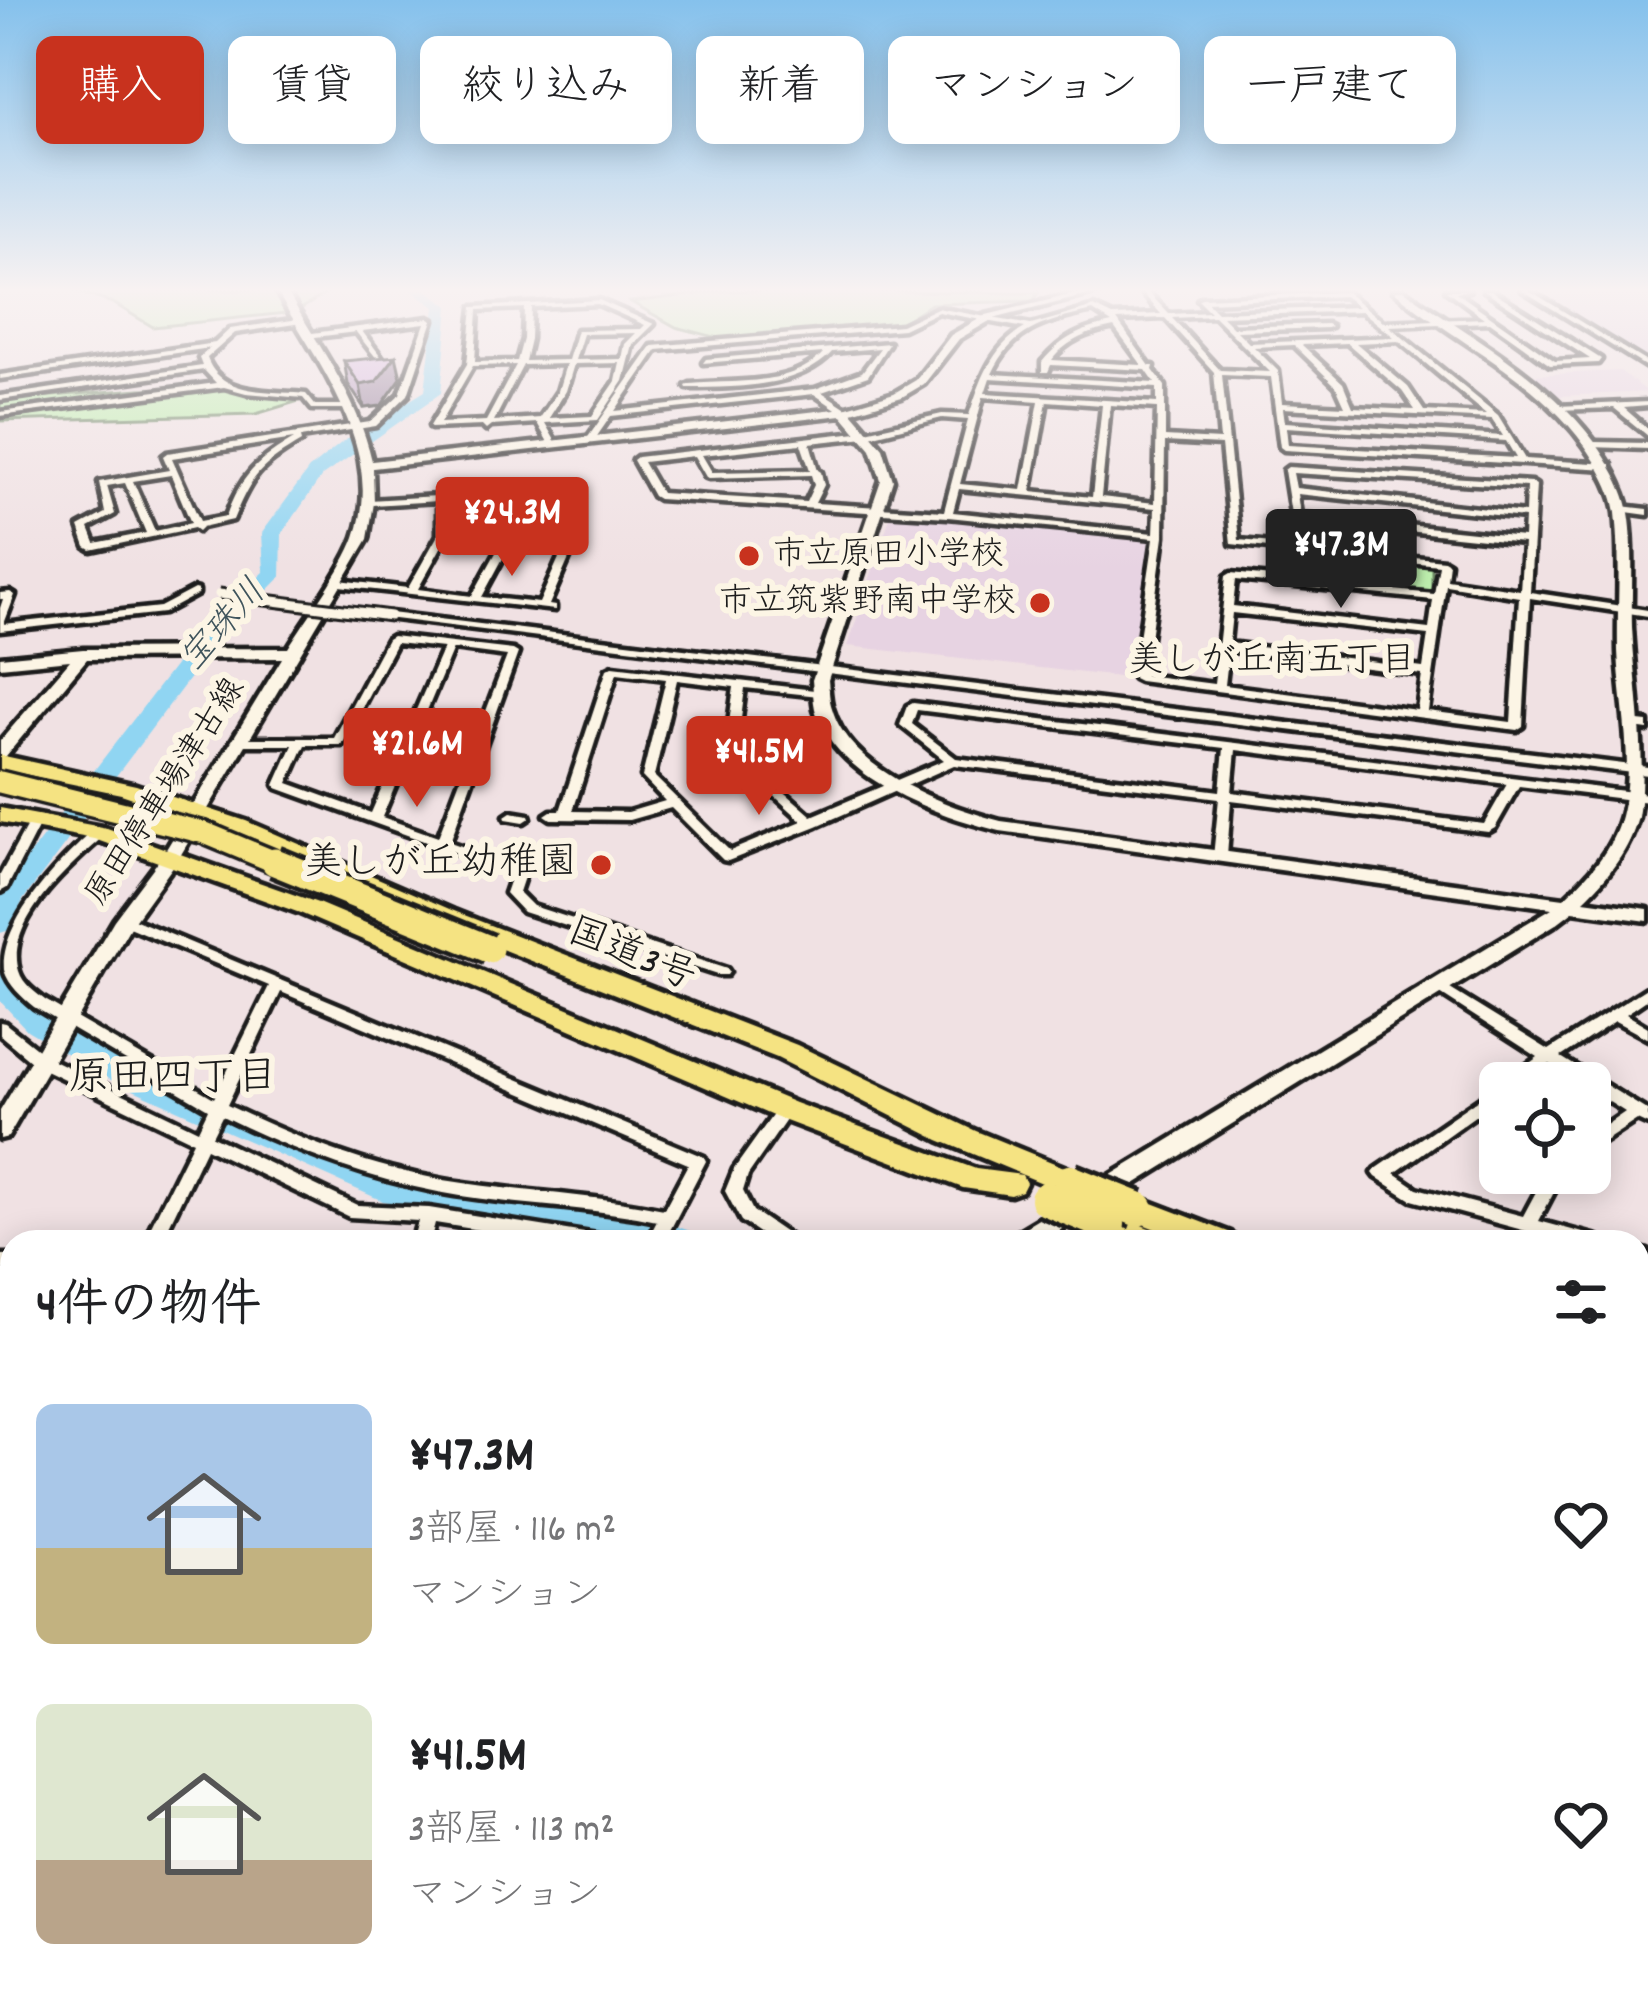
<!DOCTYPE html>
<html lang="ja">
<head>
<meta charset="utf-8">
<style>
  body { margin:0; font-family:Dekko,"Klee One",sans-serif; background:#f2f2f2; color:#202124; height:100vh; display:flex; flex-direction:column; font-size:45px; white-space:nowrap }
  * { box-sizing:border-box; margin:0 }
  p { font-size:39px; color:#757577 }
  .icon { flex:none; width:66px; height:66px; fill:none; stroke:currentColor; stroke-width:2; stroke-linecap:round; stroke-linejoin:round }
  .map { position:relative; flex:1; overflow:hidden }
  .drawer { position:absolute; left:0px; top:1230px; width:1650px; height:768px; display:flex; flex-direction:column; background:#fff; border-radius:36px 36px 0 0; box-shadow:0 6px 30px #0003 }
  .drawer>* { flex:none }
  .guide { position:absolute; left:36px; top:36px; width:1578px; height:108px; display:flex; gap:24px }
  .tools { position:absolute; left:1479px; top:1062px; display:grid; gap:24px }
  .tools a { display:grid; place-items:center; width:132px; height:132px; border-radius:18px; background:#fff; box-shadow:0 6px 30px #0003; font-size:60px }
  .price { position:absolute; translate:-50% -102px; padding:0 27px; border-radius:12px; background:#c8321e; color:#fff; font-size:39px; line-height:78px; filter:drop-shadow(0 3px 6px #0008) }
  .price::after { content:''; position:absolute; left:50%; top:72px; width:36px; height:27px; margin-left:-18px; background:inherit; clip-path:polygon(0 0,100% 0,50% 100%) }
  .price.on { background:#222; color:#fff }
  ul { padding:0; list-style:none }
  li { display:flex; align-items:center; gap:36px; height:300px; padding:0 36px }
  li span { display:grid; place-items:center; flex:none; width:336px; height:240px; border-radius:18px; color:#555 }
  li>.icon { margin-inline-start:auto }
  span .icon { width:144px; height:144px; fill:#fffc; stroke-width:1 }
  li b { font-size:51px }
  h2 { display:flex; justify-content:space-between; align-items:center; height:144px; padding:0 36px; font-size:51px }
  .pill { padding:0 42px; border-radius:18px; background:#fff; box-shadow:0 6px 30px #0003; font-size:42px; line-height:108px }
  .pill.on { background:#c8321e; color:#fff }
  .map>svg:first-child { display:block }
</style>
</head>
<body>
<div class="map">
<svg width="1648" height="1998" viewBox="0 0 1648 1998">
  <rect width="100%" height="100%" fill="#f0e1e3"/>
  <filter id="ink" filterUnits="userSpaceOnUse"><feTurbulence type="fractalNoise" baseFrequency=".00833" numOctaves="2"/><feDisplacementMap in="SourceGraphic" scale="24" xChannelSelector="R" yChannelSelector="G"/><feConvolveMatrix kernelMatrix="1 2 1 2 8 2 1 2 1" color-interpolation-filters="sRGB"/></filter>
  <g filter="url(#ink)">
    <g fill="#e7d3e2">
      <polygon points="1648,293 1648,362 1542,296"/>
      <polygon points="1620,371 1648,392 1558,396 1530,375"/>
      <polygon points="891,514 1151,540 1128,678 848,646"/>
    </g>
    <g fill="#bdeead" stroke="#6c8564" stroke-width="3">
      <polygon points="72,290 326,290 326,293 296,312 153,327 113,303"/>
      <polygon points="839,290 1038,293 1033,301 931,304 902,322 722,339 676,327 631,302 722,291"/>
      <polygon points="257,387 299,401 256,414 0,421 0,400 140,389"/>
      <polygon points="1309,556 1432,567 1432,593 1317,583"/>
    </g>
    <g fill="none" stroke-linecap="round" stroke-linejoin="round">
      <polyline stroke="#628b9c" stroke-width="4.5" points="0,910 5,908"/>
      <g fill="#90d5f2" fill-rule="evenodd">
        <polygon points="411,290 427,290 449,306 441,393 322,476 282,534 281,577 215,644 23,900 10,930 0,933 0,893 199,634 264,572 262,533 309,469 341,443 425,391 435,307"/>
        <polygon points="0,973 10,976 49,1016 133,1064 400,1180 627,1209 693,1232 698,1242 640,1242 383,1201 111,1080 27,1030 0,1001"/>
        <polygon points="1638,1597 1648,1598 1648,1642 1638,1641"/>
      </g>
      <g stroke="#1c1c1c" stroke-width="9">
        <g id="street">
          <path d="M1140,290H1146L1169,314L1210,312L1198,300L1201,298L1346,292L1384,322L1484,318L1446,290H1469L1456,292L1555,361L1590,359L1484,290H1491L1601,359L1598,363L1550,365L1490,322L1389,326L1498,415L1525,459L1611,464V468L1608,469L1284,450L1280,447L1271,377L1222,375L1239,540L1296,545L1284,470L1288,467L1531,482L1536,485L1530,592L1648,610V616L1530,598L1523,726L1517,730L1139,681L1133,678L1154,538L948,517L658,499L653,496L633,460L637,457L866,431L942,414L969,415C981,380 991,347 1025,328L938,312L903,329L657,350L615,411L815,389L862,372L880,348L832,352C800,388 733,388 687,388L686,386L690,384C732,380 792,387 823,353L703,363L706,359L889,343L868,376L822,392L848,409V413H842L814,394L611,416L593,442L586,440L652,346L901,325L937,308L1031,325L1094,307L1113,316L1161,314ZM1344,296L1358,307L1217,312L1207,302ZM1093,311L1112,323C1080,330 1063,337 1042,362V372H1048L1051,365L1146,370L1155,383L992,374C1014,327 1046,322 1093,311ZM1362,311L1394,337L1249,343L1237,331L1327,328L1331,326L1327,324L1233,327L1222,316ZM1214,316L1270,372L1220,370L1172,318ZM1165,318L1214,372L1220,440L1165,437V386L1153,370L1154,366H1150L1117,320ZM1114,327L1142,365L1052,360C1068,339 1090,332 1114,327ZM1399,341L1486,414L1424,411L1408,387L1356,343ZM1347,343L1402,391L1415,410L1353,407L1343,383L1302,345ZM1294,345L1336,386L1345,406L1282,403L1278,371L1254,347ZM990,378L1157,388V403L985,393ZM983,397L1039,401L1022,490L960,484ZM1047,401L1102,405L1092,497L1031,491ZM1110,405L1157,408L1155,503L1101,497ZM1283,408L1492,419L1503,436L1285,422ZM942,418L968,420L944,511L815,503L824,485L821,472L818,470L810,443L866,437ZM1286,427L1506,441L1516,458L1288,445ZM1165,442L1221,445L1231,544L1297,551L1302,580L1231,573L1226,576L1214,684L1145,675L1164,536ZM801,444L810,470L712,472L702,455ZM694,456L706,477L709,478L811,475L814,485L806,502L661,493L643,462ZM1293,473L1526,487L1525,513L1296,488ZM959,489L1155,508L1154,533L953,512ZM1297,494L1524,518L1523,537L1300,514ZM1301,520L1523,543L1520,590L1447,579L1449,563L1444,560L1306,546ZM1307,552L1439,565L1434,594L1312,582ZM1236,580L1433,600L1429,629L1233,606ZM1446,585L1519,597L1511,722L1428,711ZM1232,613L1428,635L1423,668L1229,643ZM1229,650L1422,675L1417,710L1225,685Z"/>
          <polygon points="1522,290 1529,290 1648,363 1648,368"/>
          <path d="M599,300L654,324L633,345L624,381L598,420L545,423L557,444L553,447L549,444L537,423L491,426L486,430L482,426L431,428L430,426L467,364L473,307ZM598,304L645,325L641,329L577,330L568,360L525,361L530,339L531,307ZM524,308L523,339L517,361L475,362L478,310ZM636,333L625,344L622,359L575,360L583,334ZM620,363L616,381L592,416L549,418L566,391L574,364ZM566,364L558,391L540,418L494,421L523,365ZM516,365L486,421L440,423L473,366Z"/>
          <path d="M429,318L433,320L408,395L376,426L300,438L301,442C259,467 252,475 233,520L202,527L198,531L194,528L91,550L86,547L79,527L105,513L99,482L169,470L163,456L167,453L370,422L400,394L425,323L362,331L392,371L388,373L356,332L307,338L304,334ZM294,439C257,461 241,475 226,516L200,521L172,458ZM171,475L191,523L155,531L133,481ZM125,483L146,533L95,543L89,528L115,514L107,486Z"/>
          <path d="M299,319L302,323L235,333L207,358C221,397 272,390 306,394L315,405H347L351,407L350,409H312L303,398L246,393L224,387L0,416V412L216,383L204,370L0,400V396L202,366L199,358L210,348L0,379V375L215,343L230,329Z"/>
          <polygon points="1648,402 1648,406 1624,408 1648,429 1648,436 1614,408 1557,410 1553,408 1557,406"/>
          <polygon points="1594,442 1648,443 1648,449 1591,447 1590,445"/>
          <path d="M572,488L577,491L581,531L549,605L555,606V610L339,586L334,583L339,580L408,588L438,535V501L372,505L369,504V500ZM568,494L571,531L539,603L482,597L514,538L512,497ZM503,498L504,538L472,596L418,589L448,535V501Z"/>
          <polygon points="1622,506 1648,509 1648,515 1619,511 1617,509"/>
          <polygon points="194,589 198,590 198,594 163,613 0,631 0,608 3,599 0,599 0,593 10,592 15,595 4,624 160,607"/>
          <polygon points="390,613 1648,767 1648,775 386,618 386,614"/>
          <path d="M392,636L513,650L518,653L450,842L524,868L526,871L519,892L533,906L727,969L729,972L727,975H717L523,912L505,893L512,873L277,788L275,785L293,745H242L238,744V738H334L387,639ZM396,643L443,648L371,813L288,783L305,745H342ZM453,649L507,656L438,837L382,817Z"/>
          <path d="M613,666L823,691L825,693L819,696L745,688L737,750L812,816L944,760L900,725L907,706L913,703L1648,794V802L1519,786L1495,828L1488,832L1231,800L1227,857L1220,861L1213,857L1219,798L954,765L817,826L728,861L723,860L671,808L629,820L551,819L545,815L551,811H560L607,669ZM617,673L666,679L642,777L665,801L628,812L573,811ZM677,680L734,687L725,751L802,821L730,851L654,776ZM917,710L1224,748L1220,791L956,758L912,724ZM1236,750L1507,784L1484,824L1232,792Z"/>
          <polygon points="1630,720 1648,722 1648,730 1626,727 1626,721"/>
          <polygon points="511,812 529,815 530,818 524,822 506,819 505,816"/>
          <polygon points="35,818 41,822 7,888 0,892 0,875 29,822"/>
          <path d="M99,829L106,833L104,836C72,864 4,922 19,971C23,984 35,992 45,1000L214,1098L269,986L119,923L117,920L124,916L129,917L704,1157L706,1161L664,1242H646L657,1221C585,1206 511,1206 438,1192C362,1177 291,1150 222,1116L212,1136L357,1205L429,1208L597,1235L603,1237L606,1242H554L435,1223L430,1242H412L418,1221L349,1217L206,1148L161,1242H143L193,1141L37,1066L0,1035V1022L5,1023L49,1058L198,1130L208,1109L34,1007C22,997 9,986 4,970C0,920 62,859 94,830ZM281,992L688,1164L664,1209C591,1194 517,1192 444,1180C368,1167 296,1138 227,1105Z"/>
          <polygon points="1442,984 1549,1050 1648,987 1648,999 1626,1014 1648,1027 1648,1039 1615,1021 1561,1057 1648,1111 1648,1125 1637,1120 1590,1151 1590,1136 1625,1112 1590,1090 1590,1083 1579,1083 1550,1064 1522,1083 1502,1083 1538,1057 1437,992 1435,989"/>
          <polygon points="1500,1084 1500,1098 1395,1173 1417,1188 1523,1216 1546,1173 1564,1173 1539,1221 1598,1237 1601,1242 1567,1242 1412,1200 1376,1177 1373,1173 1376,1169"/>
          <polygon points="785,1104 791,1106 793,1110 748,1175 743,1191 753,1211 791,1237 794,1242 772,1242 741,1221 725,1191 734,1169 779,1106"/>
          <polygon points="1638,1248 1648,1251 1648,1265 1638,1262"/>
          <rect x="0" y="1255" width="12" height="14"/>
          <polygon points="1638,1637 1648,1638 1648,1660 1638,1659"/>
          <polygon points="12,1826 12,1850 0,1851 0,1827"/>
          <polygon points="216,1986 271,1986 267,1995 261,1998 206,1998 210,1989"/>
          <polygon points="669,1986 695,1986 699,1998 673,1998"/>
        </g>
      </g>
      <g stroke="#1c1c1c" stroke-width="9">
        <g id="secondary">
          <path d="M276,290H286C318,345 358,398 372,461L844,408L894,393L916,380L951,335L986,315L1091,290H1107L993,319L959,339L924,384L902,397L852,412L883,448L893,480L828,680C829,689 829,700 832,708C850,771 944,806 1001,821L1564,898C1590,874 1612,850 1621,816C1635,763 1620,704 1618,651C1617,605 1621,558 1616,513C1613,489 1598,465 1585,446C1536,377 1456,343 1393,290H1404C1478,341 1572,391 1615,474C1620,484 1626,497 1628,508C1635,538 1631,594 1632,627C1635,686 1648,760 1638,817C1630,850 1608,877 1584,900L1648,909V921L1573,911L1556,924L1041,1242H1009L1012,1235L1552,908L1000,831C936,815 836,780 815,709C813,700 813,689 812,680L881,480L871,449L842,415L373,468L374,503L368,539L179,858L133,922L8,1137L0,1139V1111L114,920L162,856L282,658L87,659L6,756L0,757V741L70,660L0,667V657L83,649L288,648C306,619 344,568 355,537C386,448 317,363 276,290Z"/>
          <polygon points="0,1606 12,1607 12,1637 0,1636"/>
          <polygon points="1638,1788 1648,1790 1648,1824 1638,1822"/>
          <polygon points="900,1986 938,1986 943,1998 905,1998"/>
        </g>
      </g>
      <g stroke="#1c1c1c" stroke-width="9">
        <polygon id="primary" points="1638,1394 1648,1397 1648,1425 1638,1422"/>
      </g>
      <g stroke="#1c1c1c" stroke-width="9">
        <g id="highway">
          <polygon points="0,755 136,785 246,821 454,911 797,1045 976,1131 1081,1174 1085,1182 1081,1190 1070,1194 1059,1190 939,1140 777,1058 471,937 230,831 121,794 0,769"/>
          <polygon points="0,808 107,828 318,903 795,1103 976,1169 1022,1175 1026,1183 1022,1191 1011,1195 963,1188 775,1117 300,913 94,839 0,822"/>
          <polygon points="1137,1197 1231,1233 1236,1242 1187,1242 1126,1217 1121,1209 1126,1201"/>
          <path d="M1108,1212L1162,1233L1167,1242C1142,1242 1106,1248 1092,1224L1097,1215Z"/>
          <polygon points="1638,1374 1648,1377 1648,1407 1638,1404"/>
          <polygon points="1638,1442 1648,1445 1648,1478 1638,1475"/>
        </g>
      </g>
      <use href="#street" fill="#fcf5e5" fill-rule="evenodd"/>
      <use href="#secondary" fill="#fcf5e5" fill-rule="evenodd"/>
      <use href="#primary" fill="#f5e382" fill-rule="evenodd"/>
      <use href="#highway" fill="#f5e382" fill-rule="evenodd"/>
      <g stroke="#1c1c1c" stroke-width="15" stroke-linecap="butt">
        <polyline id="street-bridge" points="219,594 390,616"/>
      </g>
      <g stroke="#1c1c1c" stroke-width="28" stroke-linecap="butt">
        <polyline id="highway-bridge-far2" points="0,782 205,833 282,865"/>
      </g>
      <g stroke="#1c1c1c" stroke-width="36" stroke-linecap="butt">
        <polyline id="highway-bridge-far1" points="275,862 489,949"/>
      </g>
      <g stroke="#1c1c1c" stroke-width="44" stroke-linecap="butt">
        <g id="highway-bridge">
          <polyline points="1070,1182 1137,1209"/>
          <polyline points="1047,1199 1108,1224"/>
        </g>
      </g>
      <use href="#street-bridge" stroke="#fcf5e5" stroke-width="9"/>
      <use href="#highway-bridge-far2" stroke="#f5e382" stroke-width="21"/>
      <use href="#highway-bridge-far1" stroke="#f5e382" stroke-width="27"/>
      <use href="#highway-bridge" stroke="#f5e382" stroke-width="34"/>
    </g>
    <g fill="#b599bf" stroke="#1c1c1c" stroke-width="3">
      <polygon points="344,361 401,378 381,406 364,408 348,384"/>
      <polygon points="0,1324 12,1325 12,1496 0,1495"/>
      <polygon points="12,1698 12,1824 0,1825 0,1699"/>
    </g>
    <polygon fill="#947d9b" stroke="#1c1c1c" stroke-width="3" points="396,356 401,378 381,406 364,408 360,385"/>
    <g fill="#d3b2de" stroke="#1c1c1c" stroke-width="3">
      <polygon points="396,356 376,382 360,385 344,361"/>
      <polygon points="0,1324 12,1325 12,1465 0,1464"/>
      <polygon points="12,1698 12,1795 0,1796 0,1699"/>
    </g>
  </g>
  <linearGradient id="sky" x2="0" y2="1"><stop stop-color="#85c1ec"/><stop offset="0.51" stop-color="#f8f2f2"/><stop offset="1" stop-color="#f8f2f2" stop-opacity="0"/></linearGradient>
  <rect width="1648" height="569" fill="url(#sky)"/>
  <g fill="#c8321e" stroke="#fcf5e5" stroke-width="4.5">
    <circle cx="749" cy="556" r="12"/>
    <circle cx="1040" cy="603" r="12"/>
    <circle cx="601" cy="865" r="12"/>
  </g>
  <g text-anchor="middle" dominant-baseline="central" stroke-width="12" stroke-linejoin="round" paint-order="stroke">
    <g font-size="33" fill="#1c1c1c" stroke="#fcf5e5" text-anchor="start">
      <text x="773" y="556">市立原田小学校</text>
      <text x="1016" y="603" text-anchor="end">市立筑紫野南中学校</text>
    </g>
    <g font-size="33" fill="#1c1c1c" stroke="#fcf5e5">
      <text transform="translate(167 793) rotate(-57)">原田停車場津古線</text>
    </g>
    <g font-size="36" font-style="italic" fill="#3f545c" stroke="#fcf5e5">
      <text transform="translate(225 627) rotate(-48)">宝珠川</text>
    </g>
    <g font-size="36" fill="#1c1c1c" stroke="#fcf5e5">
      <text x="1272" y="663">美しが丘南五丁目</text>
    </g>
    <g font-size="39" fill="#1c1c1c" stroke="#fcf5e5" text-anchor="end">
      <text x="577" y="865">美しが丘幼稚園</text>
    </g>
    <g font-size="39" fill="#1c1c1c" stroke="#fcf5e5">
      <text transform="translate(631 957) rotate(22)">国道3号</text>
    </g>
    <g font-size="42" fill="#1c1c1c" stroke="#fcf5e5">
      <text x="173" y="1081">原田四丁目</text>
    </g>
  </g>
</svg>
<div class="tools">
<a><svg class="icon" aria-label="locate" viewBox="0 0 24 24"><circle cx="12" cy="12" r="6"/><path d="M12 2v4M12 18v4M2 12h4M18 12h4"/></svg></a>
</div>
<b class="price" style="left:512px;top:579px">¥24.3M</b>
<b class="price on" style="left:1341px;top:611px">¥47.3M</b>
<b class="price" style="left:417px;top:810px">¥21.6M</b>
<b class="price" style="left:759px;top:818px">¥41.5M</b>
<div class="guide">
<a class="pill on">購入</a>
<a class="pill">賃貸</a>
<a class="pill">絞り込み</a>
<a class="pill">新着</a>
<a class="pill">マンション</a>
<a class="pill">一戸建て</a>
</div>
<section class="drawer">
<h2>4件の物件<svg class="icon" aria-label="filters" viewBox="0 0 24 24"><path d="M4 7h16M4 17h16"/><circle cx="9" cy="7" r="2"/><circle cx="15" cy="17" r="2"/></svg></h2>
<ul>
<li><span style="background:linear-gradient(#a9c7e8 60%,#c2b280 0)"><svg class="icon" aria-label="home" viewBox="0 0 24 24"><path d="M3 11l9-7 9 7M6 9v11h12V9"/></svg></span><div><b>¥47.3M</b><p>3部屋 · 116 m²</p><p>マンション</p></div><svg class="icon" aria-label="heart" viewBox="0 0 24 24"><path d="M12 20l-8-8c-3-5 5-10 8-4 3-6 11-1 8 4z"/></svg></li>
<li><span style="background:linear-gradient(#dfe7d0 65%,#b9a48a 0)"><svg class="icon" aria-label="home" viewBox="0 0 24 24"><path d="M3 11l9-7 9 7M6 9v11h12V9"/></svg></span><div><b>¥41.5M</b><p>3部屋 · 113 m²</p><p>マンション</p></div><svg class="icon" aria-label="heart" viewBox="0 0 24 24"><path d="M12 20l-8-8c-3-5 5-10 8-4 3-6 11-1 8 4z"/></svg></li>
</ul>
</section>
</div>
</body>
</html>
